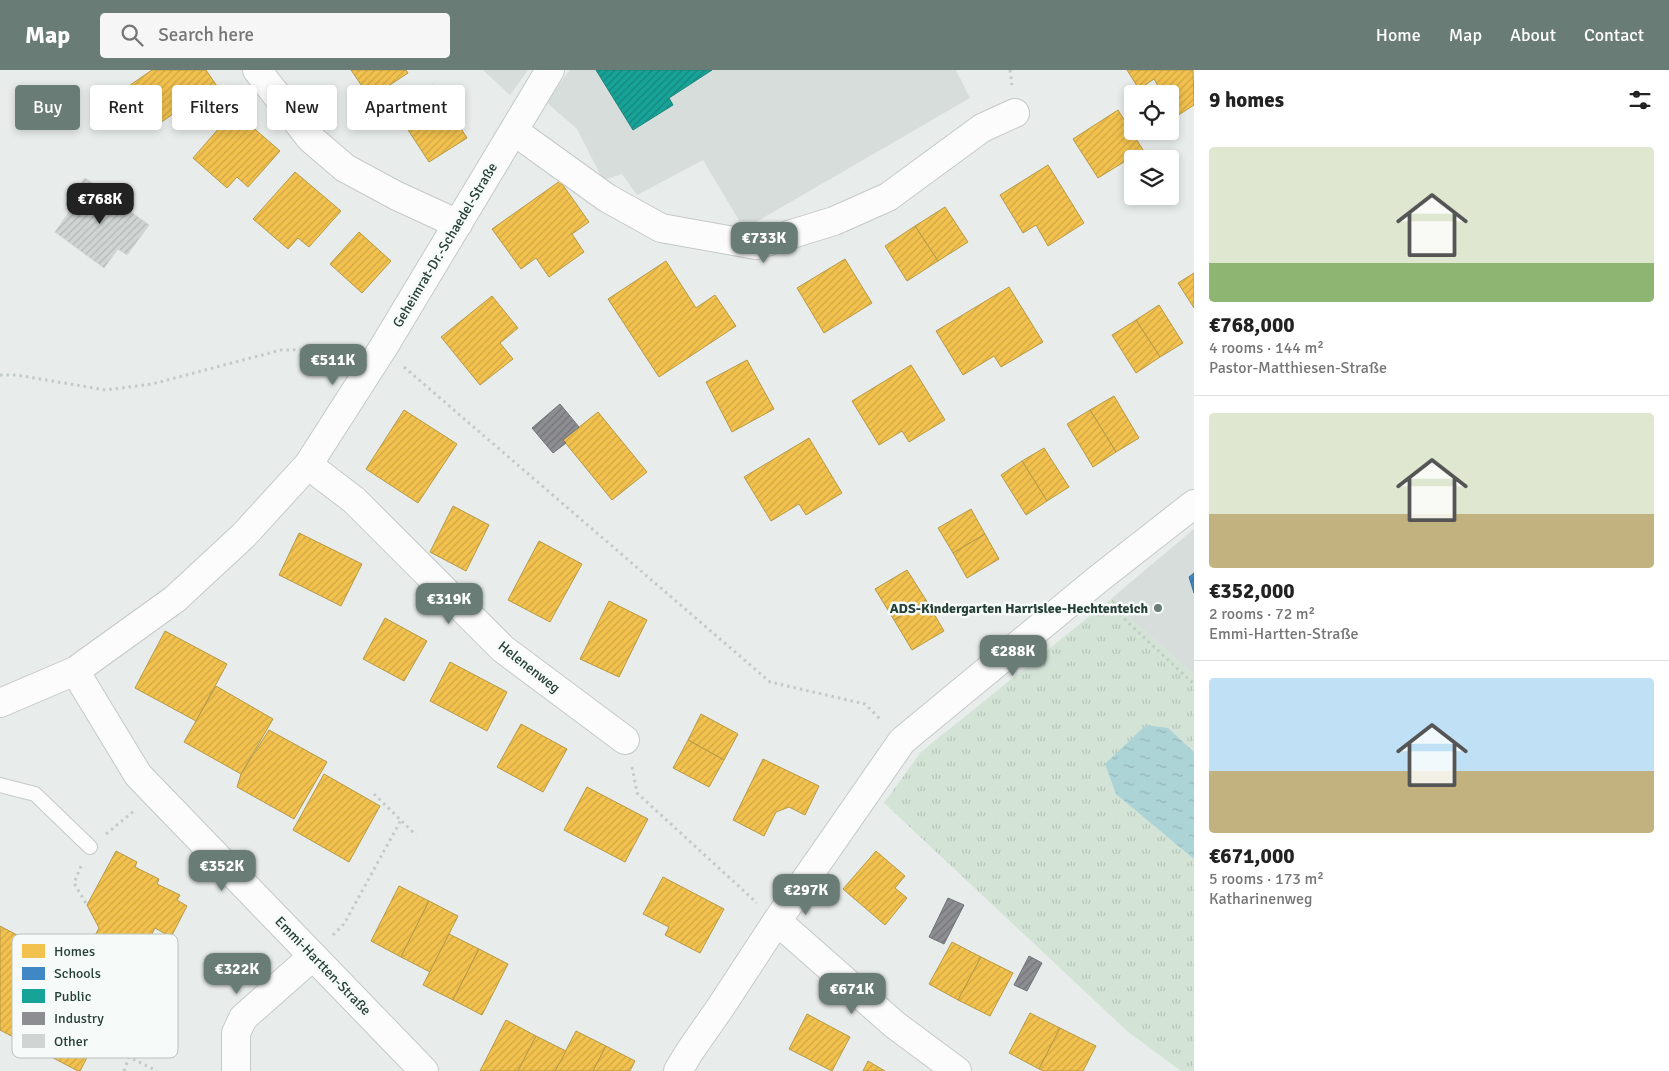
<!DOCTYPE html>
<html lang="en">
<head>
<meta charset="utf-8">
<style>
  body { margin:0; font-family:Signika,sans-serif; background:#f6f6f6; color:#222; height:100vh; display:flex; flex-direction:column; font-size:19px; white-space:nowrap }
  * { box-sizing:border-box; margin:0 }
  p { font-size:16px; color:#767676 }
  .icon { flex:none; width:28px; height:28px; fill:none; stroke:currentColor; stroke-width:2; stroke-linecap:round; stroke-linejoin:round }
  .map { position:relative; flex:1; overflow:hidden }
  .details { display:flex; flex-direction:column; background:#fff; width:475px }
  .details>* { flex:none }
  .top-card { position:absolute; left:15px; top:15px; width:475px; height:45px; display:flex; gap:10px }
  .buttons { position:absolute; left:1124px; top:15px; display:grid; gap:10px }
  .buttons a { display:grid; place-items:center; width:55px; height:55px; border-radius:5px; background:#fff; box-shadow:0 2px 8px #0003; font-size:25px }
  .price { position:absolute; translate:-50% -42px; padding:0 11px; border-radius:10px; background:#6a7c76; color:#fff; font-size:16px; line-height:32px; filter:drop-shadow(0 1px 2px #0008) }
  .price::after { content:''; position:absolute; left:50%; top:30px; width:15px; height:11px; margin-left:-8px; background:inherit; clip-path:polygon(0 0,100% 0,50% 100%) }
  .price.active { background:#222; color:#fff }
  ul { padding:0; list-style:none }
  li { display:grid; align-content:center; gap:10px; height:265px; padding:0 15px }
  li+li { border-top:1px solid #e0e0e0 }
  li span { display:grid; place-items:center; height:155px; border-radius:5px; color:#555 }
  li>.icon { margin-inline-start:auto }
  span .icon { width:90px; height:90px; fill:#fffc; stroke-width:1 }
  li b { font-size:21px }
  h2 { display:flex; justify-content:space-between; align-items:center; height:60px; padding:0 15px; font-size:21px }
  .chip { padding:0 18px; border-radius:5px; background:#fff; box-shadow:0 2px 8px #0003; font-size:18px; line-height:45px }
  .chip.active { background:#6a7c76; color:#fff }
  header { display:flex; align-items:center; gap:30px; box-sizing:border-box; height:70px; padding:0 25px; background:#6a7c76; color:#fff }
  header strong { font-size:24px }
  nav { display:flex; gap:28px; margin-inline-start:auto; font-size:18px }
  .search { width:350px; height:45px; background:#f6f6f6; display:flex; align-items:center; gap:12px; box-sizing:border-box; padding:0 18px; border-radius:5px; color:#767676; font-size:19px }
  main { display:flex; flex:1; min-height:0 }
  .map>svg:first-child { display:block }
</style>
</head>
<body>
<header>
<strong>Map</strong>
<div class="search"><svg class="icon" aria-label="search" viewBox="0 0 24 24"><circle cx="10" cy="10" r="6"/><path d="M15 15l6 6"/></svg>Search here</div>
<nav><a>Home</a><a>Map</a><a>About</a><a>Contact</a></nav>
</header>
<main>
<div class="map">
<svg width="1194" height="1001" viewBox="0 0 1194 1001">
  <defs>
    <pattern id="park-tufts" width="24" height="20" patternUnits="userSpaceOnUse" patternTransform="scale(1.25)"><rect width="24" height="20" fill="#d3e4d7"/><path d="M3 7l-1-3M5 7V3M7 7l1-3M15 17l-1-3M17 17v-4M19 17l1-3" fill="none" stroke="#b5c5b9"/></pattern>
    <pattern id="water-ripples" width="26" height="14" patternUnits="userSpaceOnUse" patternTransform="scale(1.25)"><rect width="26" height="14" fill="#acd3d6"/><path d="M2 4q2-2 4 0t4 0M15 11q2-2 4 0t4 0" fill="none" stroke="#94b6b8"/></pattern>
    <pattern id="homes-hatch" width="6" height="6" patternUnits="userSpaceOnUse" patternTransform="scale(1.25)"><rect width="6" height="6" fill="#f2c14e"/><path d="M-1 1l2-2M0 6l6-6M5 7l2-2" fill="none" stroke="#cfa745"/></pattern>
    <pattern id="schools-hatch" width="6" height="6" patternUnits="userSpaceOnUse" patternTransform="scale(1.25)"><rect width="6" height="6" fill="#3f88c5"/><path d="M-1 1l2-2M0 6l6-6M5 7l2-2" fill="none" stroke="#3571a1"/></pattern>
    <pattern id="public-hatch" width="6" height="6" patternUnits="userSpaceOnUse" patternTransform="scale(1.25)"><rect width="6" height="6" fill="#17a398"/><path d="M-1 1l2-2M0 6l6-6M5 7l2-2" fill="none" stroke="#15867d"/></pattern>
    <pattern id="industry-hatch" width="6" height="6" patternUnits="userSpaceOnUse" patternTransform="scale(1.25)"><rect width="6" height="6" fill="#8d8d92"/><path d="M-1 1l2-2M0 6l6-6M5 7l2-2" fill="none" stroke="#737578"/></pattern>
    <pattern id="building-hatch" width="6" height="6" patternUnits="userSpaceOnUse" patternTransform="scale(1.25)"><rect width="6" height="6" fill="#d0d5d3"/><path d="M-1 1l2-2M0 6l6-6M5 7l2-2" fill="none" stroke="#b2b8b6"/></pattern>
  </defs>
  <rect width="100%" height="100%" fill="#e8ecea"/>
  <g fill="#d6ddda">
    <polygon points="483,0 528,0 510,25"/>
    <polygon points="570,0 956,0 970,28 744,159 703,90 637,125 622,104 603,110 577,59 546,32"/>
    <polygon points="1194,459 1194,605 1130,548 1112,528"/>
  </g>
  <polygon fill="url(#park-tufts)" points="1112,528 1130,548 1194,605 1194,1001 1181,1001 1127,961 884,733 921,682"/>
  <polygon fill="url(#water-ripples)" points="1146,655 1168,658 1194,682 1194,789 1116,724 1105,694"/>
  <g fill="url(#homes-hatch)" stroke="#b59a47">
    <polygon points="152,0 206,0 219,19 176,49 173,44 154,57 126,18"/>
    <polygon points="351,0 406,0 408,3 370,28"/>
    <polygon points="1127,0 1193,0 1194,35 1177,46 1170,35 1170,24 1163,24 1154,9 1139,19"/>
    <polygon points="433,15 467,68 429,92 395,40"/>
    <polygon points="1118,40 1143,80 1098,108 1073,69"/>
    <polygon points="234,41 280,81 248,117 237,107 227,118 193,88"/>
    <polygon points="1048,95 1084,153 1048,176 1036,155 1023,163 1000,125"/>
    <polygon points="295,102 341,141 309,177 298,168 288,179 253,149"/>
    <polygon points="560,111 589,152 572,164 584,182 549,207 536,188 521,199 492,159"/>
    <polygon points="945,137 968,172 938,191 915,156"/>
    <polygon points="915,156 938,191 907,211 885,176"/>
    <polygon points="359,162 391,191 362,223 330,194"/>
    <polygon points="845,189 872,233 824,263 797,218"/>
    <polygon points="666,191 696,238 715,225 736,256 659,307 608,229"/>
    <polygon points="1194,203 1194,238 1178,213"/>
    <polygon points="1009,217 1043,272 1001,297 994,286 963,305 936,261"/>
    <polygon points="492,226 518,258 500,273 513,289 480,315 441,267"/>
    <polygon points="1159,235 1183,273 1160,287 1136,250"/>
    <polygon points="1136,250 1160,287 1136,303 1112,265"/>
    <polygon points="747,290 774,339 732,362 706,312"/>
    <polygon points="911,295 945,350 909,372 902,361 879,375 852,331"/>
    <polygon points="1114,326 1139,368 1116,382 1090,340"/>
    <polygon points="404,340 457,374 418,433 366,399"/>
    <polygon points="1090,340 1116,382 1093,397 1067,354"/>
    <polygon points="598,342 647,402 612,430 563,370"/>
    <polygon points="809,368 842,423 806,445 799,434 771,451 744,407"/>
    <polygon points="1044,378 1069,417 1047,431 1022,391"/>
    <polygon points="1022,391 1047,431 1026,445 1001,405"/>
    <polygon points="453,436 489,455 466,501 430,482"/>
    <polygon points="971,439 985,464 953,483 938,458"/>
    <polygon points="299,463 362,494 341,536 279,505"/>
    <polygon points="985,464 999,489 967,508 953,483"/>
    <polygon points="539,471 582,494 550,552 508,530"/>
    <polygon points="907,500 926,530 894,550 875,519"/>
    <polygon points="926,530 944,561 912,580 894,550"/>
    <polygon points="609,531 647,550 619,607 580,589"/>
    <polygon points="385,548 427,571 404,611 363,589"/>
    <polygon points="165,561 227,594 196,651 135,618"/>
    <polygon points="450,592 507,622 487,661 430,631"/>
    <polygon points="216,616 273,649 241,704 184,672"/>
    <polygon points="701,644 738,664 724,690 688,670"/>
    <polygon points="521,654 567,679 543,722 497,697"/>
    <polygon points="269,660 327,692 294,749 237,717 241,704"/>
    <polygon points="688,670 724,690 709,717 673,698"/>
    <polygon points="763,689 819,716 805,745 789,737 776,742 764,766 733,750"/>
    <polygon points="324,704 380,736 349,792 293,760"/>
    <polygon points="587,717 648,749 625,792 564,760"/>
    <polygon points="116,781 137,792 135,797 159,809 157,814 180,825 177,830 187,836 171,867 155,858 80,1001 78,1001 0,960 0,856 17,865 14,870 48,887 37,906 65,921 99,858 87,835"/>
    <polygon points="876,781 905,806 895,818 907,828 885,855 843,819"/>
    <polygon points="663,807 724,839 700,883 665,865 669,857 643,844"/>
    <polygon points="399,816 429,831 401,887 371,871"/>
    <polygon points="429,831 458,846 430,902 401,887"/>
    <polygon points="449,864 479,879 453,930 423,915"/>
    <polygon points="952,872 981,887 958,930 929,914"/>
    <polygon points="479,879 508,894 482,945 453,930"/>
    <polygon points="981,887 1013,903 990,946 958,930"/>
    <polygon points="1030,943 1060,958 1039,999 1009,983"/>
    <polygon points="807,944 850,967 832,1001 789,979"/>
    <polygon points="506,950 536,966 518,1001 480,1001"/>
    <polygon points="1060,958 1096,976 1083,1001 1044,1001 1039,999"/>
    <polygon points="576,961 606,976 593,1001 555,1001"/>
    <polygon points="536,966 566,981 555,1001 518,1001"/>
    <polygon points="606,976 635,991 630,1001 593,1001"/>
    <polygon points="868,991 885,1001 863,1001"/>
  </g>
  <polygon fill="url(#schools-hatch)" stroke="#38729a" points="1194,503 1194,523 1189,507"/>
  <polygon fill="url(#public-hatch)" stroke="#1c857b" points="596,0 712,0 669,28 673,35 633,60"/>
  <g fill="url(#industry-hatch)" stroke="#6e7677">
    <polygon points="560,334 579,357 563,370 566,373 553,383 532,358"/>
    <polygon points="948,828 964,835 944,874 929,867"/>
    <polygon points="1029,886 1042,893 1027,921 1014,915"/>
  </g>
  <polygon fill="url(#building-hatch)" stroke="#d1d5d3" points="85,108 149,155 127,185 118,179 104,198 55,162 72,138 66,134"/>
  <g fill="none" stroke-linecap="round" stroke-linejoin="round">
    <g stroke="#c5c9c7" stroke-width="16">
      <polyline id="service" points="0,715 35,724 90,777"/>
    </g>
    <g stroke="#c5c9c7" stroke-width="30">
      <g id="minor">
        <polyline points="257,0 310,68 345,98 397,126 458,154"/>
        <polyline points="514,61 607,128 661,158 756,175 834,151 888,127 982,58 1015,43"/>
        <polyline points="308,395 354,430 503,579 625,670"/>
        <polyline points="75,601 138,705 424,1001"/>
        <polyline points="0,633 75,601 175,529 244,465 308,395 383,278 550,0"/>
        <polyline points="777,851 895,955 957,1001"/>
        <polyline points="236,1001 236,963 243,948 313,886"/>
        <polyline points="678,1001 690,981 720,938 777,851 902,671 1097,510 1194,434"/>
      </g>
    </g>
    <g stroke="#c3cbc7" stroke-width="3" stroke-dasharray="2.5 4" stroke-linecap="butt">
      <polyline points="1010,0 1012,15"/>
      <polyline points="404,297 770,612 865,634 882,651"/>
      <polyline points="0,305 16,305 106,320 152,314 281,280 350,279"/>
      <polyline points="1113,533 1122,547 1194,614"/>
      <polyline points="632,697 637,723 757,833"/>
      <polyline points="374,724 416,765"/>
      <polyline points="106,764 134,741"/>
      <polyline points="81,796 74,813 87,835"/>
      <polyline points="333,865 344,854 401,750"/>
      <polyline points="99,965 121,979 129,987"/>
      <polyline points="124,1001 129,987 157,1001"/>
    </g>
    <use href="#service" stroke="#fcfcfc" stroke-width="14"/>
    <use href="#minor" stroke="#fcfcfc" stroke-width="28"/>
  </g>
  <circle fill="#6a7c76" stroke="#f6faf8" stroke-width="2" cx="1158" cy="538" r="5"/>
  <g text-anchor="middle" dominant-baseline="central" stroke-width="5" stroke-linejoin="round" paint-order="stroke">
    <g font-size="14" fill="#263f37" stroke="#f6faf8">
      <text transform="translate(445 175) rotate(-59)">Geheimrat-Dr.-Schaedel-Straße</text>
      <text transform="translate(529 597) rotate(38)">Helenenweg</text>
      <text transform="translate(323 896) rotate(46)">Emmi-Hartten-Straße</text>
    </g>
    <g font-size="14" font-weight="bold" fill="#263f37" stroke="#f6faf8" text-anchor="end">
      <text x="1148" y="538">ADS-Kindergarten Harrislee-Hechtenteich</text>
    </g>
  </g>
  <rect x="12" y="864" width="166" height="124" rx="8" fill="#f6faf8" stroke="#b8c2be" stroke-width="1"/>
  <rect x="22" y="874" width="23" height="14" fill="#f2c14e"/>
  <rect x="22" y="897" width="23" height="13" fill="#3f88c5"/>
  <rect x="22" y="919" width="23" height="14" fill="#17a398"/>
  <rect x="22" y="942" width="23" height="13" fill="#8d8d92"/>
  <rect x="22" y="964" width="23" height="14" fill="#d0d5d3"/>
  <g font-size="14" fill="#263f37">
    <text x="54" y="886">Homes</text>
    <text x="54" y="908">Schools</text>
    <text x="54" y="931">Public</text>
    <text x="54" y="953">Industry</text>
    <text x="54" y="976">Other</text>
  </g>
</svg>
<div class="buttons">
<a><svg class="icon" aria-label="locate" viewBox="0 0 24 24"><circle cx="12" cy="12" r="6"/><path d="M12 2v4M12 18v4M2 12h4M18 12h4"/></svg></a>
<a><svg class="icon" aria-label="layers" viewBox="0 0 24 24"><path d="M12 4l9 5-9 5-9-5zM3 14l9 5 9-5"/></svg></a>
</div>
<b class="price active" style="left:100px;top:155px">€768K</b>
<b class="price" style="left:764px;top:194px">€733K</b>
<b class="price" style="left:333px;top:316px">€511K</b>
<b class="price" style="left:449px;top:555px">€319K</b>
<b class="price" style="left:1013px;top:607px">€288K</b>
<b class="price" style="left:222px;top:822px">€352K</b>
<b class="price" style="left:806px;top:846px">€297K</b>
<b class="price" style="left:237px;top:925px">€322K</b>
<b class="price" style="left:852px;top:945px">€671K</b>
<div class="top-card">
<a class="chip active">Buy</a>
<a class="chip">Rent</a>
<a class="chip">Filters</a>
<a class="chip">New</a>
<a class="chip">Apartment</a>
</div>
</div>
<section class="details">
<h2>9 homes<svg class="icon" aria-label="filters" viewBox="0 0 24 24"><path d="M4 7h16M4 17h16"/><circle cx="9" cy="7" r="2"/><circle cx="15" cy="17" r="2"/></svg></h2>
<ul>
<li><span style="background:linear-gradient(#dfe7d0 75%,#8fb573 0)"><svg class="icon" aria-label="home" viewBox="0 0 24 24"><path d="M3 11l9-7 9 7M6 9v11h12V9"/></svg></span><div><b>€768,000</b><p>4 rooms · 144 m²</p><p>Pastor-Matthiesen-Straße</p></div></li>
<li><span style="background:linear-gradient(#dfe7d0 65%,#c2b280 0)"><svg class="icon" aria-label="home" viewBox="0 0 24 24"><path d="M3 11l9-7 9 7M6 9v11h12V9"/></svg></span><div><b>€352,000</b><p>2 rooms · 72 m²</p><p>Emmi-Hartten-Straße</p></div></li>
<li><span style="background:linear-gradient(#bfe0f5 60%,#c2b280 0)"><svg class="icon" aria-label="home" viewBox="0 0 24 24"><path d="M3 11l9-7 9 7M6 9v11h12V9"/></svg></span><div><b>€671,000</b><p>5 rooms · 173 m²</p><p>Katharinenweg</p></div></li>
</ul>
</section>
</main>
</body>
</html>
